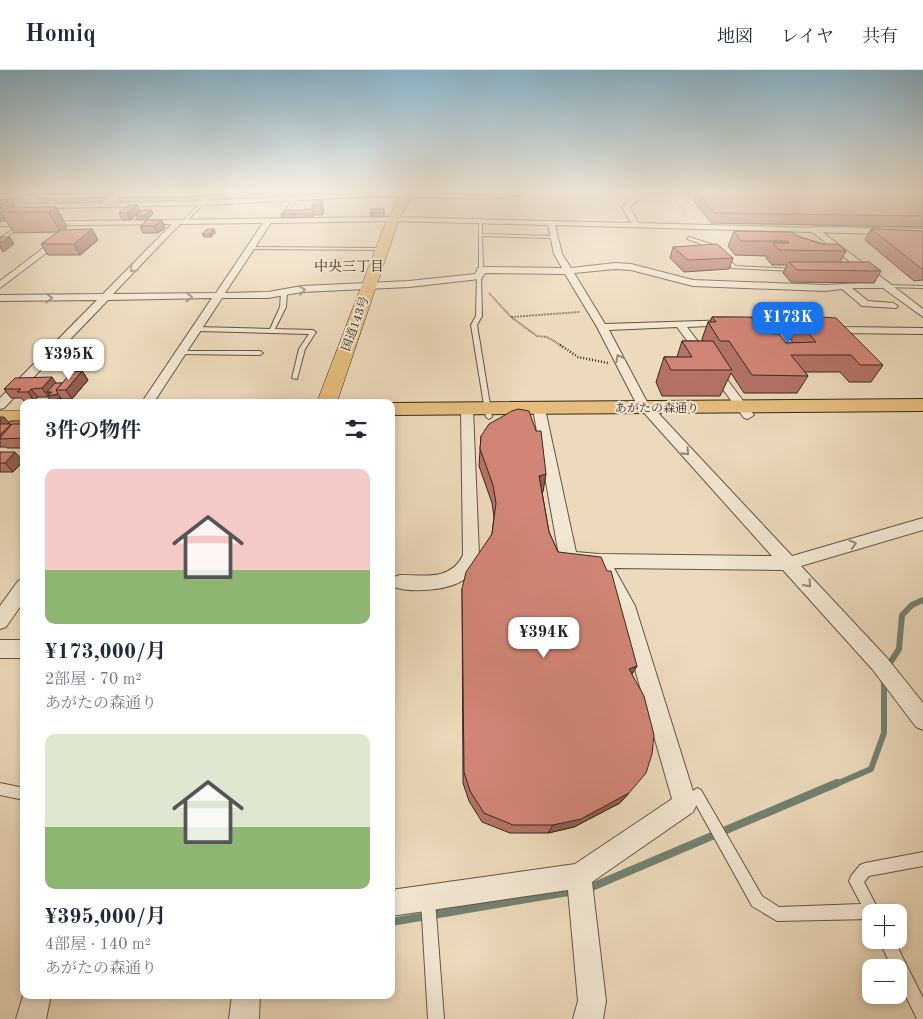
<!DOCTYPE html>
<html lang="ja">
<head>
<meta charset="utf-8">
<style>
  body { margin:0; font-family:"Old Standard TT","Noto Serif JP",serif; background:#f2f2f3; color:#1f2937; height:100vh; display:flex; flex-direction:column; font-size:19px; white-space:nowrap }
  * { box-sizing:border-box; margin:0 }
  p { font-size:16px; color:#747a83 }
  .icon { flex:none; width:28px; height:28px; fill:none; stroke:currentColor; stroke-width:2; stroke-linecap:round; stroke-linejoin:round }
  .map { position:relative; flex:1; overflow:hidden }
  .side { position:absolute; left:20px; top:329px; width:375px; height:600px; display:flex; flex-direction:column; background:#fff; border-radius:10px; box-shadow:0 2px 8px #0003 }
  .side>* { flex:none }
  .buttons { position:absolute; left:862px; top:834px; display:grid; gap:10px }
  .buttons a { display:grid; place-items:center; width:45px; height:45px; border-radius:10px; background:#fff; box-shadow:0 2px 8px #0003; font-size:25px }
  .price { position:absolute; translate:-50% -42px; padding:0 11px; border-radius:10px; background:#fff; color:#222; font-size:16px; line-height:32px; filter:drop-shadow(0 1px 2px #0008) }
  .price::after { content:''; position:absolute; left:50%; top:30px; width:15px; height:11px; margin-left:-8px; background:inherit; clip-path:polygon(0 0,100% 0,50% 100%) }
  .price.selected { background:#1a73e8; color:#fff }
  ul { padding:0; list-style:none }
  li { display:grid; align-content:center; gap:10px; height:265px; padding:0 25px }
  li span { display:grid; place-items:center; height:155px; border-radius:10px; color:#555 }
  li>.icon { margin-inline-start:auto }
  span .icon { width:90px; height:90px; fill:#fffc; stroke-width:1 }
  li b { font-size:21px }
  h2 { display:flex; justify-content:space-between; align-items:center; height:60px; padding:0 25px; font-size:21px }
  header { display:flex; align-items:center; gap:30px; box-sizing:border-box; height:70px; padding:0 25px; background:#fff; border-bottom:1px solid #e0e1e3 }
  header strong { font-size:24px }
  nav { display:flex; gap:28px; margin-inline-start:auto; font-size:18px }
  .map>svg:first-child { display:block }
</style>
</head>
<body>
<header>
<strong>Homiq</strong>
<nav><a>地図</a><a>レイヤ</a><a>共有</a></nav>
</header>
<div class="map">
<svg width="923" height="949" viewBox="0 0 923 949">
  <rect width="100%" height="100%" fill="#eddabc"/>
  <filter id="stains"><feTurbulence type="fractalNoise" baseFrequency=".004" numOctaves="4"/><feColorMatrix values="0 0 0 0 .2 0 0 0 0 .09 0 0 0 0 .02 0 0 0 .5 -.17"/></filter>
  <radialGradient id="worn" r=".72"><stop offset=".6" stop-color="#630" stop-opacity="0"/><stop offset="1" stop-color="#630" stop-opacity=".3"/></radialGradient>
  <g fill="#bfbd8c" stroke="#7b7354">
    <polygon points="292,121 321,121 210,128 13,130 197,126"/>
    <polygon points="358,121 469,125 542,121 483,126 401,123 206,132 3,135 20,133 211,129"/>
  </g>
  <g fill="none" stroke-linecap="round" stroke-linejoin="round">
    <polyline stroke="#728172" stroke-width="5" points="920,531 923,530"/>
    <g stroke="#728172" stroke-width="6">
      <polyline points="888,596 899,579 902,545 912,535 923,530"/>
      <polyline points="834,715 871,699 884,663 884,609"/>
    </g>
    <g stroke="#728172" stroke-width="8">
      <polyline points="587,819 837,713"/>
      <polyline points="391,852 574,821"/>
    </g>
    <g fill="#9abbab" fill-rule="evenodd">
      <polygon points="296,121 354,121 348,125 212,133 0,137 0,129 212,125"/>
      <polygon points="394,121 531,121 525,125 469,129 400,125"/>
    </g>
    <g stroke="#645544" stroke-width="2">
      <g id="service">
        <polygon points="294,127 297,128 281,151 279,151"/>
        <polygon points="201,132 204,133 186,152 184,152 184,150"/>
        <polygon points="479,152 482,153 482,164 553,166 555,167 553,168 482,166 483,200 481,201 479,200"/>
        <polygon points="21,154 24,155 0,171 0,168"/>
        <polygon points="689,167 720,177 735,196 795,199 797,200 795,201 732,198 716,179 687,169"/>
        <polygon points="251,177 382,178 384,179 382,180 249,179"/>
        <polygon points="479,205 481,206 482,246 477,255 492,347 489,349 486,347 471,255 476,246 477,206"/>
        <polygon points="887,215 923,216 923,218 885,217 885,215"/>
        <polygon points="284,221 287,223 286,237 275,259 313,260 316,262 305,279 297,309 292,308 299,279 309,264 197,261 194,259 197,257 270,259 280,237 281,223"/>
        <polygon points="181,281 260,281 263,283 260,285 179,284 178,283"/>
        <polygon points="0,713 24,718 24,730 0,725"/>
        <polygon points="697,718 701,720 762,826 779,837 861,834 849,811 851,806 860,795 865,793 923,782 923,796 869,806 864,812 879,841 879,842 871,842 871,849 777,851 752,836 695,733 686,739 682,737 680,733 682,729"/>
        <polygon points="428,823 433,825 435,830 444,949 428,949 421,830 423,825"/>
        <polygon points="879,870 894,870 923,928 923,949 917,949 899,912 899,898 892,898"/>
      </g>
    </g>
    <g stroke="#645544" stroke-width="2">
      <polygon id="pedestrian" points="33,121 43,124 256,121 193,126 43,128 31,124"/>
    </g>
    <g stroke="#645544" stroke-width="2">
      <g id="minor">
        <polygon points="0,121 31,121 32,122 29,124 0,124"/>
        <polygon points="536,121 555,121 488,129 377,126 202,135 0,139 0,135 202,131 377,122 488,125"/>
        <path d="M641,121H647L630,137L638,153L817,158L923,239V247L883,218H852L868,231L893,233L898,236L896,238L862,236L842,219L825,221L693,216L631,200L615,199L574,203L605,254L733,250L734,252L729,255L687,257L754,345L748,349L744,348L677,257L609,260L646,330L792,486L923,448V460L801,496L887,588L923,633V660L916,657L873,600L783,500L614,498L635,536L697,734L693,742L592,812L606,931L603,949H573L578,931L568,820L391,846V820L575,794L672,729L617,536L595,497L565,493L558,480L533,339L539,335L545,339L576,482L599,484L772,486L637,335L597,257L565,204L485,203L482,208L479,209L409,217L302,222L268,228H222L154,332H142L212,228L108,230L4,338L0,339V328L97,230L0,231V225L103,224L172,154L0,156V152L393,147L631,153L622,137ZM393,151L548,155L554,184L562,198L481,197L478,198L475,204L409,211L302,216L268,222L225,223L271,153ZM263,153L216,223L113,224L180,154ZM555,155L812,162L876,212L825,215L693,210L631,194L615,193L571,198L562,184Z"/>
        <polygon points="59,166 66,168 0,218 0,211"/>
        <polygon points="830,250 841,257 923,258 923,264 838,263 825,253"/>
        <path d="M467,335L473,339L479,485C476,493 473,502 466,508C451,521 411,523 394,517L391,512L394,507L400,505C424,505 451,511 463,485L461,339Z"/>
        <polygon points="24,509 24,531 6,557 0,559 0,536 18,511"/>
        <rect x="0" y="570" width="24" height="18"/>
        <polygon points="24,923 24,925 51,925 46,949 16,949"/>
        <polygon points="232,925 260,925 259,949 229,949"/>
      </g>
    </g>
    <g stroke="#645544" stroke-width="2">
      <g id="tertiary">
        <polygon points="28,121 40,121 0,132 0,128"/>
        <polygon points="814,157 923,159 923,165 810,162 809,160"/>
      </g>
    </g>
    <g stroke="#37291c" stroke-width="2">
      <polygon id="primary" points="923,329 923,341 391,345 391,333"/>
    </g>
    <g stroke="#37291c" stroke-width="1">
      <g id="trunk">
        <polygon points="404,121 415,121 399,149 337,332 317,332 387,149"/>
        <rect x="0" y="341" width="24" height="14"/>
      </g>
    </g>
    <polyline stroke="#37291c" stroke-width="1" stroke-dasharray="0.5 1" stroke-linecap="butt" points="685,147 687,145 675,130 678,127 697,127"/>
    <g stroke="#37291c" stroke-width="2" stroke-dasharray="0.5 1" stroke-linecap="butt">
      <polyline points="489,223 511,247 537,266 547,267 562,276"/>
      <polyline points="511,247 580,242"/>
    </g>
    <polyline stroke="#37291c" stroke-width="2.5" stroke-dasharray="1 2" stroke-linecap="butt" points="560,275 578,287 608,293"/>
    <use href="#service" fill="#f3e7d3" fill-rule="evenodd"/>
    <use href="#pedestrian" fill="#f3e7d3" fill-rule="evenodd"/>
    <use href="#minor" fill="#f3e7d3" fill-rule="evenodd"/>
    <use href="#tertiary" fill="#f3e7d3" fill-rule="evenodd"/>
    <use href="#primary" fill="#e6bd7e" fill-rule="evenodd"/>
    <use href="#trunk" fill="#e6bd7e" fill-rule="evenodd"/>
    <g stroke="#645544" stroke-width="8" stroke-linecap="butt">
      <g id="minor-bridge">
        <polyline points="296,127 300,121"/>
        <polyline points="203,132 210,125"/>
        <polyline points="107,133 115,127"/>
      </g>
    </g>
    <use href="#minor-bridge" stroke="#f3e7d3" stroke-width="8"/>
  </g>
  <g fill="#b57266" stroke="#37291c" fill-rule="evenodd">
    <polygon points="696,121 923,121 923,157 711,153 693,130"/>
    <polygon points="50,122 74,122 69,125 52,125"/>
    <polygon points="11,129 16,137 56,137 67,157 63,160 98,170 80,185 48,185 41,174 58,162 14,163 5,149 0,152 0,130"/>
    <polygon points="322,130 324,140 322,145 314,145 313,147 282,148 281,144 312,139 312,135"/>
    <polygon points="137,135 140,141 130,150 122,150 119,143"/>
    <polygon points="384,139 384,147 371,147 370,143"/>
    <polygon points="151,140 153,144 146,150 138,150 136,146"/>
    <polygon points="162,150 165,158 158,163 143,163 140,156"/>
    <polygon points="214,159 215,163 211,167 204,167 202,164"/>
    <polygon points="871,159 923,161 923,210 914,211 865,170"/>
    <polygon points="734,161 797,166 846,181 840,192 881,201 874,213 791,212 783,203 787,195 772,195 766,188 767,186 735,185 728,176"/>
    <polygon points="673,177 733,188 729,199 684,202 670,188"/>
    <path d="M793,245L883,295L871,312H849L840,302H805L808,306L797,323H744L731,303L720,326H662L656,312L664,287H677L682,271H703L702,269L708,252H710L712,247L792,248ZM785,261L793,273H786L772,264L771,262Z"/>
    <polygon points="82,301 88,310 72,329 62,329 61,328 51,331 48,327 38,327 34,331 24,331 21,328 11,328 4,319 62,313"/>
    <polygon points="0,347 9,353 24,351 24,378 7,378 6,377 0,377"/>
    <polygon points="481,366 543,422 542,422 549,462 558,482 637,596 632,604 629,723 620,733 574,757 548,763 510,763 482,752 469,731 463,713 462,519 492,464 494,447 492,433 479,396"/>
    <polygon points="0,382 23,391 13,402 0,402"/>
  </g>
  <g fill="#935d53" stroke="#37291c">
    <polygon points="69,121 73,121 74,122 69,125 67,122"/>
    <polygon points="11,129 17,139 1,142 5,149 1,152 0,150 0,138 3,136 2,134"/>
    <polygon points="322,130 324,140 322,145 320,135"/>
    <polygon points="137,135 140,141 130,150 127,143"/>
    <polygon points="56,137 67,157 60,162 49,142"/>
    <polygon points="151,140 153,144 146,150 144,146"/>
    <polygon points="162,150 165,158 158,163 155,156"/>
    <polygon points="92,159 98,170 80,185 74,174"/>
    <polygon points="214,159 215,163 211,167 210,164"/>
    <polygon points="10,167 14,174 3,182 0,177 0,173"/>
    <polygon points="82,301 88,310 72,329 66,320"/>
    <polygon points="52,307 58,316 52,322 47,322 50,325 58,324 61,328 51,331 42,318"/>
    <polygon points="31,319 38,327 34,331 28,322"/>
    <polygon points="4,347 18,363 0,369 0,351"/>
    <polygon points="15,382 23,391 13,402 5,393"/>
    <polygon points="546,404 543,422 536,424 539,406"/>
    <polygon points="637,596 628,610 629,599"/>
    <polygon points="629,723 620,733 574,757 548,763 553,755"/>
  </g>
  <g fill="#d28577" stroke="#37291c">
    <polygon points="52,121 69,121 67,122 50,122"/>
    <polygon points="697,121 923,121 923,146 714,143"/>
    <polygon points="11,129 2,134 0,134 0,130"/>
    <polygon points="315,130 322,130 320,135 312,135"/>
    <polygon points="129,135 137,135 127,143 119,143"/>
    <polygon points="10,137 56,137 49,142 1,142"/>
    <polygon points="312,139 313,142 312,144 281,144 284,141"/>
    <polygon points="371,139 384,139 383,143 370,143"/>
    <polygon points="143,140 151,140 144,146 136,146"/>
    <polygon points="147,150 162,150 155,156 140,156"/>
    <polygon points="92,159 74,174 41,174 61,160"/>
    <polygon points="207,159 214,159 210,164 202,164"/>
    <polygon points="871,159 923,161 923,199 922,199"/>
    <polygon points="734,161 792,162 797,166 822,174 838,174 846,181 779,180 773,173 789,173 787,171 741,171"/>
    <polygon points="0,167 10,167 0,173"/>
    <polygon points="717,174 733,188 688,190 673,177"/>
    <polygon points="789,192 869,192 881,201 797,200"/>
    <polygon points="793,245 836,248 883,295 860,295 851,285 791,285 808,306 752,305 729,271 720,271 708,252 716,252 712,247 751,247 757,255 766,255 772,264 779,264 786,273 816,272"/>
    <polygon points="751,247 764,247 792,248 789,253 756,254"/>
    <polygon points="682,271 713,271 732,300 671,300 664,287 692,287"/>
    <polygon points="82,301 66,320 56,320 72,302"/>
    <polygon points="52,307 42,318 31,319 28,322 17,322 21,319 4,319 15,308"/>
    <polygon points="55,313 62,313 56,320 58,324 48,326 52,322 47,322"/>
    <polygon points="518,339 529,341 536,361 541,361 546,404 539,406 549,462 558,482 601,487 607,501 611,501 637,596 629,599 644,626 654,665 652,684 646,703 629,723 581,749 553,755 513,755 484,743 470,721 464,702 462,519 466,502 492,464 496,433 493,415 480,379 481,366 489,354 512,341"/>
    <polygon points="0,347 4,347 0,351"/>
    <polygon points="10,351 24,351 24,354 12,355 11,354 8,354"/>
    <polygon points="0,354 11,354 0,365"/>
    <polygon points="12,354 24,354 24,368 0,369 0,368"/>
    <polygon points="0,382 15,382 5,393 0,393"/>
  </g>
  <defs><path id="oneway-chevron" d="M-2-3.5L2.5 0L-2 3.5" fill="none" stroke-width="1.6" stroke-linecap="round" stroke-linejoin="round" transform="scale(1.25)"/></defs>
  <g stroke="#958878">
    <use href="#oneway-chevron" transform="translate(133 199) rotate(134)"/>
    <use href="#oneway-chevron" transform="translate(302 220) rotate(-8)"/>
    <use href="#oneway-chevron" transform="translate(189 227)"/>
    <use href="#oneway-chevron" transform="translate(49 228)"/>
    <use href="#oneway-chevron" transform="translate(619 288) rotate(-119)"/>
    <use href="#oneway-chevron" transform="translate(686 382) rotate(47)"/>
    <use href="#oneway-chevron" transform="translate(853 474) rotate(-16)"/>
    <use href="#oneway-chevron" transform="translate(808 514) rotate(48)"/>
  </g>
  <linearGradient id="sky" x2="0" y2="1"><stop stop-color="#89b7d0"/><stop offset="0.48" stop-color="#f7eee1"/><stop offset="1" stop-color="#f7eee1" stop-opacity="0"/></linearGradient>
  <rect width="923" height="253" fill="url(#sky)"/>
  <g text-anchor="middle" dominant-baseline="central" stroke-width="4" stroke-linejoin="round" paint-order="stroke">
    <g font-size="12" fill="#37291c" stroke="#f3e7d3">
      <text transform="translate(356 254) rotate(-70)">国道143号</text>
      <text x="657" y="339">あがたの森通り</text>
    </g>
    <g font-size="14" fill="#37291c" stroke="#f3e7d3">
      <text x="349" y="197">中央三丁目</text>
    </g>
  </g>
  <rect width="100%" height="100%" filter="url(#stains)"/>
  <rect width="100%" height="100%" fill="url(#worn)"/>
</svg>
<div class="buttons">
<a>+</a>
<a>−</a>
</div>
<b class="price selected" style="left:788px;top:274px">¥173K</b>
<b class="price" style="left:69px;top:311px">¥395K</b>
<b class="price" style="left:544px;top:589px">¥394K</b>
<section class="side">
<h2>3件の物件<svg class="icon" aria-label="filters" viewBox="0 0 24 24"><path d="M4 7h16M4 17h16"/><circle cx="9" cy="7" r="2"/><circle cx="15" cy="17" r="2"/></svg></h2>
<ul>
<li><span style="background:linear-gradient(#f6c9c9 65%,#8fb573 0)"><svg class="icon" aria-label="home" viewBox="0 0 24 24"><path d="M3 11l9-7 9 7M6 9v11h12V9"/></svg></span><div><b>¥173,000/月</b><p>2部屋 · 70 m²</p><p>あがたの森通り</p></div></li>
<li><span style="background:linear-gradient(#dfe7d0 60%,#8fb573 0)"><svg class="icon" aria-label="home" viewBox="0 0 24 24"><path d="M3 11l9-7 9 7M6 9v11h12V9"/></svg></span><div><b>¥395,000/月</b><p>4部屋 · 140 m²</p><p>あがたの森通り</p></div></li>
</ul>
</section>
</div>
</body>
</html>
